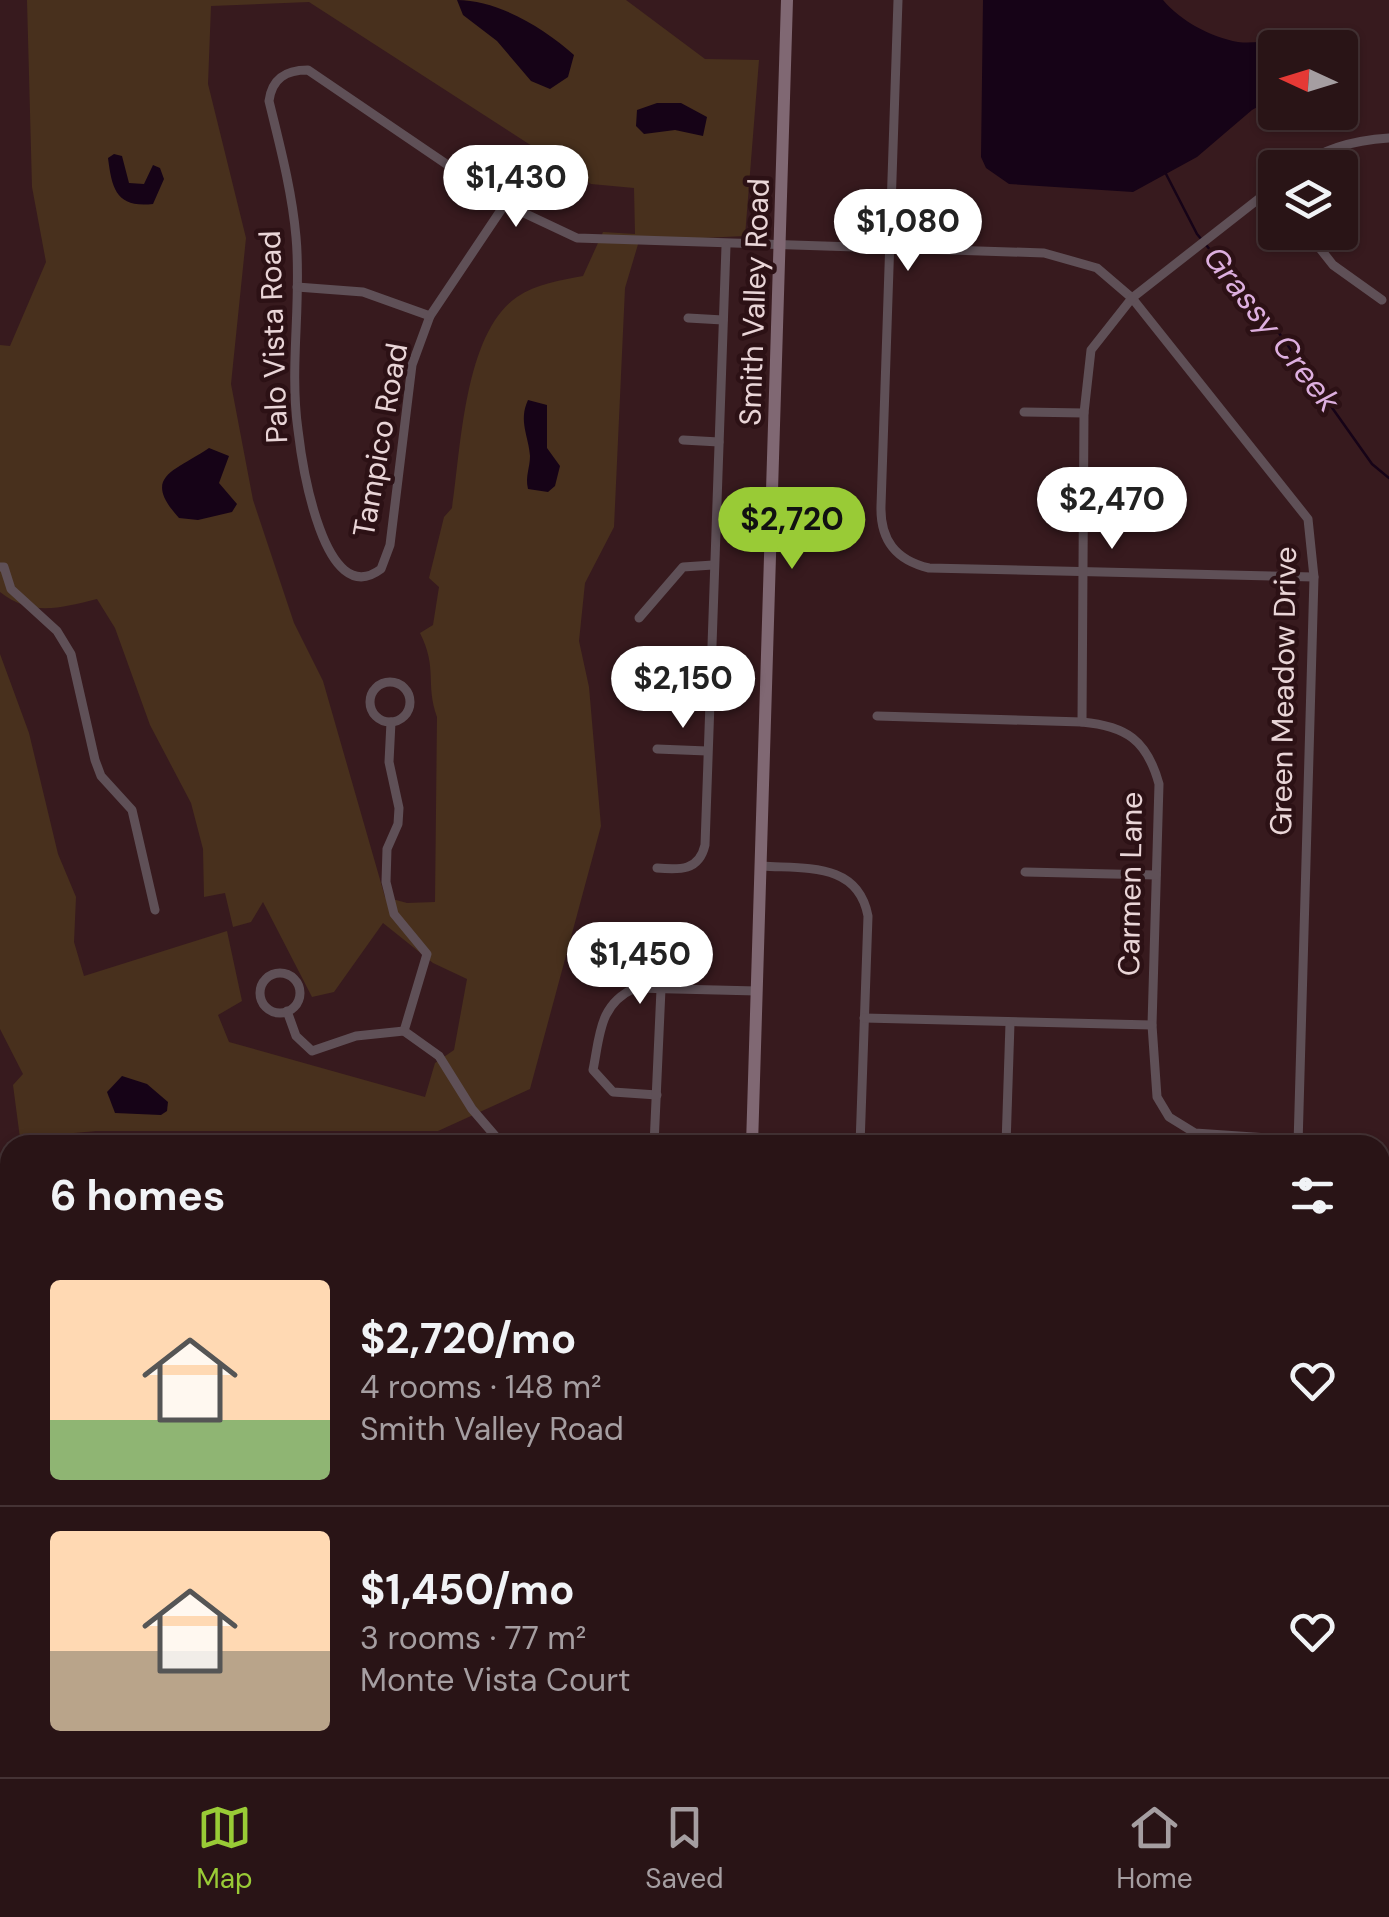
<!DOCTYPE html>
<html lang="en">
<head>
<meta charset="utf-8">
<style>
  body { margin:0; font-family:"DM Sans",sans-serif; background:#311d1f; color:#f1f3f6; height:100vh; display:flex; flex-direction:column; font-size:38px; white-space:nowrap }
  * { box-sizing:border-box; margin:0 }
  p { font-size:32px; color:#a59ea1 }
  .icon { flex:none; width:55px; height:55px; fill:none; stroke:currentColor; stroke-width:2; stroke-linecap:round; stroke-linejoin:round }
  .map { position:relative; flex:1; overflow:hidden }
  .side { position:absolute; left:0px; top:1135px; width:1390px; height:642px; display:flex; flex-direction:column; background:#291416; border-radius:30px 30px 0 0; box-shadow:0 2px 8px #0004,0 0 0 2px #453335 }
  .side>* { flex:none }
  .needle { width:65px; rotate:274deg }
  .tools { position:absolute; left:1258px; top:30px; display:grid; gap:20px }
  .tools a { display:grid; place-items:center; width:100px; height:100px; border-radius:10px; background:#291416; box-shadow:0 2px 8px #0004,0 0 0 2px #453335; font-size:50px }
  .price { position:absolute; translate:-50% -85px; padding:0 22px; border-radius:35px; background:#fff; color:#222; font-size:32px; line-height:65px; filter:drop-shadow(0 2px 5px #0008) }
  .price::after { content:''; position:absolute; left:50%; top:60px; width:30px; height:22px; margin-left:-15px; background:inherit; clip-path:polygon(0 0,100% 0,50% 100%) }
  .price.on { background:#99cb36; color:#111 }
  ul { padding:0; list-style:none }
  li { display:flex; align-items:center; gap:30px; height:250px; padding:0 50px }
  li+li { border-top:2px solid #453335 }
  li span { display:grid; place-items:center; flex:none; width:280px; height:200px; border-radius:10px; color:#555 }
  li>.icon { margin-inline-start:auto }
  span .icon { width:120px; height:120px; fill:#fffc; stroke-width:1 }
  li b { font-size:42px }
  h2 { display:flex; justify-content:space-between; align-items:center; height:120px; padding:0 50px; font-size:42px }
  .tab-bar { display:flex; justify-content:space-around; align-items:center; height:140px; border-top:2px solid #453335; background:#291416; font-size:28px; color:#a59ea1 }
  .tab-bar a { display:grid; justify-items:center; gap:5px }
  .tab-bar .on { color:#99cb36 }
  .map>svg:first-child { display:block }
</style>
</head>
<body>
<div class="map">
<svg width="1389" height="1777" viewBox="0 0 1389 1777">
  <rect width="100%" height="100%" fill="#371a1e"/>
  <g fill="#48301d" fill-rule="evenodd">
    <path d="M27,0H626L705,59L759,60L745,236L639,241L625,288L614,527L585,583L579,641L589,687L601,826L530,1089L438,1131H96L20,1138L13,1085L23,1074L0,1029V654L29,733L58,854L76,897L74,942L84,976L227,931L242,1001L218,1015L229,1042L425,1097L435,1063L454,1050L467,979L433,963L383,923L334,992L312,997L263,902L251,922L233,927L225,893L204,897L203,849L191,803L150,725L115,628L97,599C60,608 32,617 0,592V345L10,346L46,262L32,187ZM309,2L591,184L634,188L635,234L603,232L583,276C561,280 536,284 517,297C464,333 461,449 452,508L444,517L429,578L439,587L433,625L420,633C438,669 425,683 437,717L435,902L407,903L385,897L323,681L294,623L253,500L231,384L246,238L208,84L211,6Z"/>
    <polygon points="250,1768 571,1768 571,1777 236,1777 251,1774"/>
  </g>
  <g fill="#160317">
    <path d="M457,0C498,0 544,28 574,55L568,77L550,89L531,81L497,41L463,15Z"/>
    <path d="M983,0H1163C1181,21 1210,37 1238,42C1259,45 1283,35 1300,47L1275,48V97L1252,110L1197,157L1133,192L1009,184L986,168L981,157Z"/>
    <polygon points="657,103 681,103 707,117 703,136 675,130 644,134 636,126 637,110"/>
    <path d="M114,154L122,156L129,183L144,184L153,165L160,168L164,179L153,204C117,208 112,190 108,158Z"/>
    <path d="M528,400L547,405V448L560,466L555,486L548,492L528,489C525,476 530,468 530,456C529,437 518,421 528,400Z"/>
    <path d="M209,448L229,456L219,483L237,504L232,512L198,520L179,518C141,476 174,472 209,448Z"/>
    <polygon points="122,1076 147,1084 168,1102 167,1111 161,1115 115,1113 107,1092"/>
  </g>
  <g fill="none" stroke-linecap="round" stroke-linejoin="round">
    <polyline stroke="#160317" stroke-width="2.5" points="1165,172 1197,234 1279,333 1372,464 1389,478"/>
    <g stroke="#5f5057" stroke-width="9">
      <path d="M898,0L881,506C880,539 895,560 929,568L1314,577"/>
      <path d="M1298,168C1323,148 1358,140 1389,138"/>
      <path d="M505,204L430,316L412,365L390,545L381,569C324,612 302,464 298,430C289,366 302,301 296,237C292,191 280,146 269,101C272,78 286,70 308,70L505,204L577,238L1044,253L1097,268L1132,298L1308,519L1314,577L1298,1145"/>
      <polyline points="1307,232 1333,265 1382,300"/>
      <polyline points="297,287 363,292 430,316"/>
      <polyline points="688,318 723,320"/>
      <polyline points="1024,412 1084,413"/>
      <polyline points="683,440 719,442"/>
      <polyline points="0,567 4,567 11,589 57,631 71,654 95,760 101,776 132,810 155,910"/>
      <polyline points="639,618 683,567 713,565"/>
      <circle cx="390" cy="702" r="20"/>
      <path d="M877,716L1082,722C1126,726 1147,740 1159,784L1152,1025L1157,1097L1169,1117L1195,1133L1298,1140"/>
      <polyline points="391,722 389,762 399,808 398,824 387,849 386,882 394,914 427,954 404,1031 439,1056 472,1109 503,1145"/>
      <polyline points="1082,722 1084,413 1091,350 1132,298 1275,186"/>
      <polyline points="657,749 707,751"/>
      <path d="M762,866C806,869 858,862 868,916L860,1145"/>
      <path d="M657,868C680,870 699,871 705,845L726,246"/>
      <polyline points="1025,872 1156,875"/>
      <circle cx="280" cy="993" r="20"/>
      <polyline points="287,1011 296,1036 312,1051 356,1036 404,1031"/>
      <polyline points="864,1018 1152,1025"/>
      <path d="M657,1095L613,1092L593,1070C600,1035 599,1004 635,988L757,991"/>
      <polyline points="654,1145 661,989"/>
      <polyline points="1006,1145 1010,1023"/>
      <polyline points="0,1194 10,1194"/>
      <polyline points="0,1305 10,1306"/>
      <polyline points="1380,1460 1389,1459"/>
      <polyline points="0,1477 10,1487"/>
      <polyline points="1380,1579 1389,1592"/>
      <polyline points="0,1623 10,1620"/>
      <polyline points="1380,1663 1389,1665"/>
      <polyline points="1061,1768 1062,1777"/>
      <polyline points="196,1777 209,1774"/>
      <polyline points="669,1777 669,1768"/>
      <polyline points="819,1777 819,1768"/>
      <polyline points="970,1777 970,1768"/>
    </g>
    <g stroke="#806873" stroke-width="12">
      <polyline points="752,1145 787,0"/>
      <polyline points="575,1777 576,1768"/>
    </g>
    <g stroke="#c3adb0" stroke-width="6">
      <g id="rail">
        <polyline points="1380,1381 1389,1379"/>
        <polyline points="0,1692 10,1690"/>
      </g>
    </g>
    <use href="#rail" stroke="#2c1115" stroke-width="2.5" stroke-dasharray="8" stroke-linecap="butt"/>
  </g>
  <g text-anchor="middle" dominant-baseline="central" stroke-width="9" stroke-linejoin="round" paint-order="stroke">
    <g font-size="30" fill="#e9d5d7" stroke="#2c1115">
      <text transform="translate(754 302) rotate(-88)">Smith Valley Road</text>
      <text transform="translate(273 337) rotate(-92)">Palo Vista Road</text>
      <text transform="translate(380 440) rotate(-80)">Tampico Road</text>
      <text transform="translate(1283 691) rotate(-89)">Green Meadow Drive</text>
      <text transform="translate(1130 884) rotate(-89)">Carmen Lane</text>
    </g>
    <g font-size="32" font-style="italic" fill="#ddafdf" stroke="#2c1115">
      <text transform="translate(1272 329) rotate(52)">Grassy Creek</text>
    </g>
  </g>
</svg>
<div class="tools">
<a><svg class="needle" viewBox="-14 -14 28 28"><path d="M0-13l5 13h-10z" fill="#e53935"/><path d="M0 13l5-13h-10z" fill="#a59ea1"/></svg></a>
<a><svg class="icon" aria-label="layers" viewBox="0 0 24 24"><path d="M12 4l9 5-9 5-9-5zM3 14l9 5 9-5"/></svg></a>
</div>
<b class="price" style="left:516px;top:230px">$1,430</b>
<b class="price" style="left:908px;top:274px">$1,080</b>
<b class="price" style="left:1112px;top:552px">$2,470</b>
<b class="price on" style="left:792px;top:572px">$2,720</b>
<b class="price" style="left:683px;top:731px">$2,150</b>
<b class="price" style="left:640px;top:1007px">$1,450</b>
<section class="side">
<h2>6 homes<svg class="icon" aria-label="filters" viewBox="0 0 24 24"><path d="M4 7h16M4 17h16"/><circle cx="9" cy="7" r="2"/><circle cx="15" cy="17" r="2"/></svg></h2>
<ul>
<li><span style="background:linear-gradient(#ffd9b3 70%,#8fb573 0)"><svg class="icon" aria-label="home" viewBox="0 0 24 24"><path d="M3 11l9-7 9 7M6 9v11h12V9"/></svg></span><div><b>$2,720/mo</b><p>4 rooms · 148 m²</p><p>Smith Valley Road</p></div><svg class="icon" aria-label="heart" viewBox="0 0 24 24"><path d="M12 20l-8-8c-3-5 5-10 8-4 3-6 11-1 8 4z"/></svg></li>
<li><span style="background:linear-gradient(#ffd9b3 60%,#b9a48a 0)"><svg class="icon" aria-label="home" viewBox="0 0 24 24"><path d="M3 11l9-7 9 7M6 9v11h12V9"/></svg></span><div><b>$1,450/mo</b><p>3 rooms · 77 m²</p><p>Monte Vista Court</p></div><svg class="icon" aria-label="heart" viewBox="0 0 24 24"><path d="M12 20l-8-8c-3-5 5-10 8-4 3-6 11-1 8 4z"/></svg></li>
</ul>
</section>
</div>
<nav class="tab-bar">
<a class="on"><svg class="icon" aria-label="map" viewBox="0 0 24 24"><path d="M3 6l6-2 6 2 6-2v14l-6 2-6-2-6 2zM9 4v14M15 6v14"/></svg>Map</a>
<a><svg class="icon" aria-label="saved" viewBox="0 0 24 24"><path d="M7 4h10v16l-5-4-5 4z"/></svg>Saved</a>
<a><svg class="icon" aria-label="home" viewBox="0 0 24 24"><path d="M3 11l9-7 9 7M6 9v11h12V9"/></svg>Home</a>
</nav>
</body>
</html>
